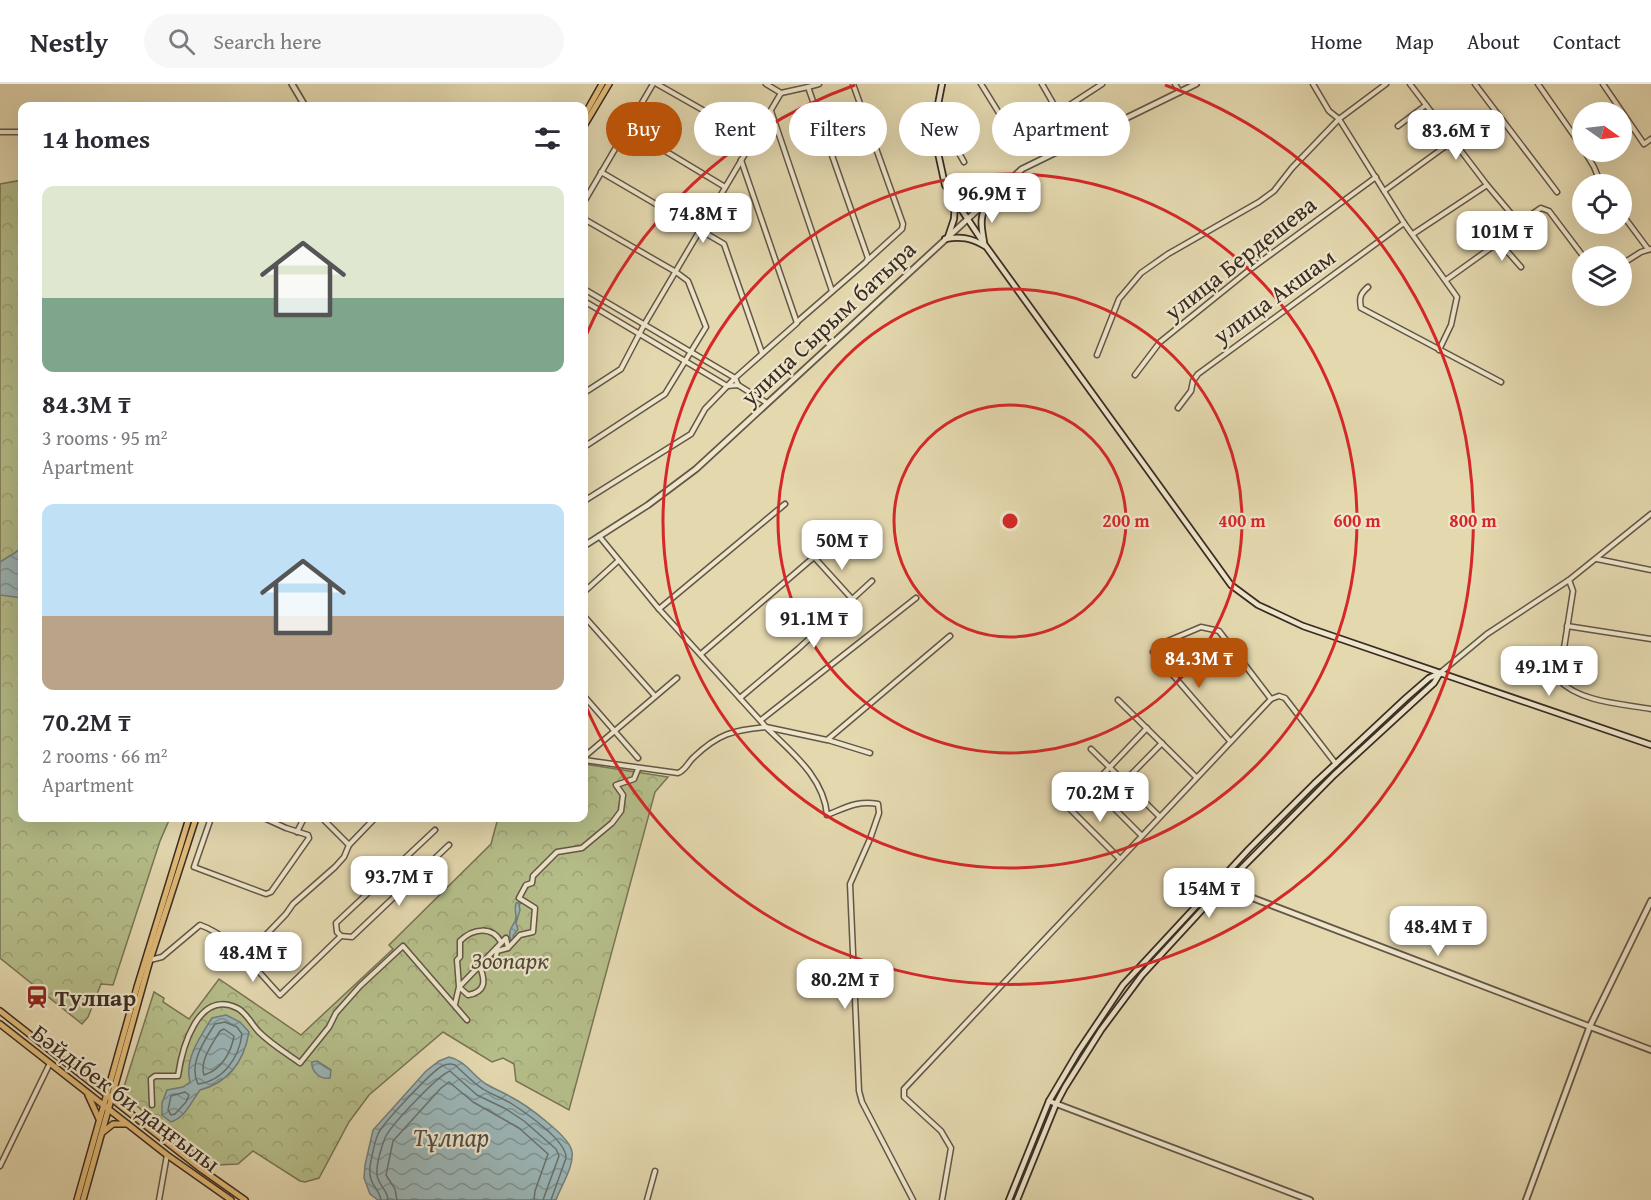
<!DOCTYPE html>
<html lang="en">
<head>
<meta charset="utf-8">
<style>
  body { margin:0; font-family:"Gentium Book Plus",serif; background:#f7f7f7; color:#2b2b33; height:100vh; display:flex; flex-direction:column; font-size:22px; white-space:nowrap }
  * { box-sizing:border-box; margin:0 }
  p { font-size:20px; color:#7c7c81 }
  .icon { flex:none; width:33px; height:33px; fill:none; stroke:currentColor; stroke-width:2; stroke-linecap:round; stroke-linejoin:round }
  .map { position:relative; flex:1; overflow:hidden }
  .panel { position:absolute; left:18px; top:18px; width:570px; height:720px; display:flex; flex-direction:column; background:#fff; border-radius:12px; box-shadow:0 6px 24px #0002 }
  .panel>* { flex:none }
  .hud { position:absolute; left:606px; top:18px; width:570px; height:54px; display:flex; gap:12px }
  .needle { width:39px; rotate:104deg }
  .controls { position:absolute; left:1572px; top:18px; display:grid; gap:12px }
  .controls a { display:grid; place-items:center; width:60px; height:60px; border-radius:50%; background:#fff; box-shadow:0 6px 24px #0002; font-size:30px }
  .price { position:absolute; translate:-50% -51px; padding:0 14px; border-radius:12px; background:#fff; color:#222; font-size:20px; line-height:39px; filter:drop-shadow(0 2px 3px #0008) }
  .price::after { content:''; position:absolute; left:50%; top:36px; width:18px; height:14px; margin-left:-9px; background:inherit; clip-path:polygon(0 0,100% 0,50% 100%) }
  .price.active { background:#b45309; color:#fff }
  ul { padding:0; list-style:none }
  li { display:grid; align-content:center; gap:12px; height:318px; padding:0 24px }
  li span { display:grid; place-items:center; height:186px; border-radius:12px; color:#555 }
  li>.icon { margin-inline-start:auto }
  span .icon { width:108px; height:108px; fill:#fffc; stroke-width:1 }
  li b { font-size:26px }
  h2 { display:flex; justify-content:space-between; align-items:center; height:72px; padding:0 24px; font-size:26px }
  .tag { padding:0 21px; border-radius:27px; background:#fff; box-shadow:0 6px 24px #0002; font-size:21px; line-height:54px }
  .tag.active { background:#b45309; color:#fff }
  header { display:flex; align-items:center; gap:36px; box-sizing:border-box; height:84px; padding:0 30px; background:#fff; border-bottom:2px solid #e1e1e2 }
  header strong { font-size:28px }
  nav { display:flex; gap:33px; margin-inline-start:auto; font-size:21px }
  .search { width:420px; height:54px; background:#f7f7f7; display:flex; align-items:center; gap:15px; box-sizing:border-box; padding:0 21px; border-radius:33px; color:#7c7c81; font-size:22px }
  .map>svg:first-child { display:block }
</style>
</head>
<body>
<header>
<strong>Nestly</strong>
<div class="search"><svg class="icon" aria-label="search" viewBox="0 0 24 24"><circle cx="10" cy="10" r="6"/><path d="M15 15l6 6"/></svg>Search here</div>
<nav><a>Home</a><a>Map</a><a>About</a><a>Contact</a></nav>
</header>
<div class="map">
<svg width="1651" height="1116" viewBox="0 0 1651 1116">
  <defs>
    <pattern id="forest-crowns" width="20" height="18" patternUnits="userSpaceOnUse" patternTransform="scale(1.5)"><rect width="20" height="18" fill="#b5be8a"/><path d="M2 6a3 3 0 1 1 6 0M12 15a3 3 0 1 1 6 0" fill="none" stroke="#9ca377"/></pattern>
    <pattern id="water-waves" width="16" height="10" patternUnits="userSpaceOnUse" patternTransform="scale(1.5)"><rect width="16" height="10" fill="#9bb6b7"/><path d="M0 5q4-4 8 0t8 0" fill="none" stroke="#7f9494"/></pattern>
  </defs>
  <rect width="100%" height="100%" fill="#e4d8af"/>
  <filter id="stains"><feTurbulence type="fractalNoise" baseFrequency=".00333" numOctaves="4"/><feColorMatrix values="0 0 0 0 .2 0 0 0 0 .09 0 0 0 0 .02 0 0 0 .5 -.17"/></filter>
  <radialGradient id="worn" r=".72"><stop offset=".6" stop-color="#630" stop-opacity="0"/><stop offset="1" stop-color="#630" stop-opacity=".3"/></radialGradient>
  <g fill="url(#forest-crowns)" stroke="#787456" stroke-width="1.5">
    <polygon points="22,96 22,734 170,734 160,757 113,901 101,900 88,933 82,940 0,874 0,100"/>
    <polygon points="584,680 668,693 655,708 569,1026 516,997 514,980 503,974 492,978 443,948 369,1011 349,1038 319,1094 305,1098 300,1097 253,1067 238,1080 216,1081 208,1078 169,1050 122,1009 154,908 164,914 163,918 189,935 219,895 301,951 393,865 389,861 491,760 498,734 584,734"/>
  </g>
  <g fill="url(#water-waves)" stroke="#747e7c" stroke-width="1.5">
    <polygon points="22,464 22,514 0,511 0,478"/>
    <path d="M523,817L519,821L520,826L516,839L518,845L513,852L516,854L514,857H511C506,843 516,842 516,833C516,827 514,826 516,819Z"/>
    <path d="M226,931L240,938L249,948C244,977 230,998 200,1006C191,1018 186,1033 171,1038L162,1031V1019L167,1006L183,1003L190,998C184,975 200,953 212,934Z"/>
    <path d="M449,973C465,976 473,992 486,1000C494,1005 503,1008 511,1013C525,1020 571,1053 572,1068C574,1083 561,1102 556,1116H378L370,1110L364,1094L365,1081L373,1046L426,987L439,977Z"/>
    <path d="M317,977L331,986L330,994C321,996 311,988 312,978Z"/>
  </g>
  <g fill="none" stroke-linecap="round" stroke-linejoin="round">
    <g stroke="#6a706d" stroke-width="1.5">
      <path d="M225,938L237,943L242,950C239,974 223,997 198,1000C188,980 204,957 215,940Z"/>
      <path d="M224,945L234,952C231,969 221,986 204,991C199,977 213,959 220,947Z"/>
      <polygon points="185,1008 189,1011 186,1018 175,1030 171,1031 168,1026 171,1012"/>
      <path d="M381,1116C379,1103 368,1102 370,1082C372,1072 374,1059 378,1050C382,1040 431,988 442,982C446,980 450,979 455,981C464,989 473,999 483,1005C492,1011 503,1014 512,1020C526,1029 567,1057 566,1074L551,1116"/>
      <path d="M388,1116C388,1106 378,1101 377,1091C376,1081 381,1064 385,1054C390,1042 438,991 450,987L477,1011L506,1025L524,1037L556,1065L559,1072L543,1116"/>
      <polyline points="397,1116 395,1105 386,1091 393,1057 441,1004 449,998 473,1018 519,1044 548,1070 535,1107 534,1116"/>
    </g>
    <g stroke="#645646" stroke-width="7">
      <g id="minor">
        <polyline points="657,0 754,55"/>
        <polyline points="853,0 903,140 902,145 868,176"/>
        <polyline points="981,0 1012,50"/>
        <polyline points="1042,0 1076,59"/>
        <polyline points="1175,0 1180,8"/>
        <polyline points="1313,0 1329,27 1339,35 1404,139 1457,213 1451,241 1439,266"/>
        <polyline points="1410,0 1487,101 1519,139"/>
        <polyline points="1475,0 1557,108"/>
        <polyline points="1538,0 1582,63"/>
        <polyline points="1603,0 1644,60 1651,55"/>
        <polyline points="808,3 819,0"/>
        <polyline points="781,9 808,3 868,174 866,178 797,238"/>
        <polyline points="771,27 832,207"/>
        <polyline points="936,28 964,78"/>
        <polyline points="1059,28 1102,0"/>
        <polyline points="1398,42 1426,21"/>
        <polyline points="627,44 725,103"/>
        <polyline points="0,48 22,48"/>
        <polyline points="1585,68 1594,83 1601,100"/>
        <polyline points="601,88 724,160 762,269"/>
        <polyline points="1384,107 1454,56"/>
        <polyline points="584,118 653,0"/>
        <polyline points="1622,130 1648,165"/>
        <polyline points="584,135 676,188 688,197 706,243 665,310 584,363"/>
        <polyline points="1413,150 1487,101"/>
        <polyline points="1499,158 1521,183"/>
        <polyline points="1622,180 1641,168 1651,165"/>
        <polyline points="1446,196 1499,158 1519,139 1541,124 1549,127 1583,172"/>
        <path d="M1368,203C1360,210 1359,214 1361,224L1501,298"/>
        <polyline points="584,205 735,294 738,301"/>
        <polyline points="584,217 727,302 738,301 767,319"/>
        <polyline points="1097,271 1119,215 1141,189 1168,170 1259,118 1274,107 1292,84 1339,35 1386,0"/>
        <polyline points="1135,291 1160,258 1248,187 1376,93"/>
        <polyline points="584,309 621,285 644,241 781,9 766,0"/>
        <polyline points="1178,324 1191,307 1193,297 1198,290 1404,139"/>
        <polyline points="584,417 691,350 705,325 735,294 797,239 741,76"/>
        <polyline points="599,452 659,525 766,643 827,656 950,552"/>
        <polyline points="1597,475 1651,486"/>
        <path d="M1569,496L1573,507L1559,596C1579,618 1623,620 1651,625"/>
        <polyline points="584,508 618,477"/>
        <polyline points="659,525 785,420"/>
        <polyline points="584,532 655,612"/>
        <polyline points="1567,542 1651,555"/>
        <polyline points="1156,562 1201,543 1219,547 1271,615"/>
        <polyline points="1153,568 1230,657"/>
        <polyline points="701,570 814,473 853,516"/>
        <polyline points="1440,589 1487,550 1569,496 1651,430"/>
        <polyline points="584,612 638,674"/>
        <polyline points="740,614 798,565 872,497"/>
        <polyline points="1118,616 1196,693"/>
        <polyline points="761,636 916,514"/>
        <polyline points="828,656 870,669"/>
        <polyline points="1091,665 1159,732"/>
        <polyline points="584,673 677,594"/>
        <path d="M584,676L678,689C686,686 688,678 694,673C718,650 733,646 766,643C791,668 824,693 827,731C845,724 858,716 878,720L879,729L870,755L850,800L859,1007L862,1018L913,1116"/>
        <polyline points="1106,716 1162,659"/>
        <polyline points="1065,720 1119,774"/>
        <polyline points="211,734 194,783 266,810 271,808 309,754 308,751 286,744 264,734"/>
        <polyline points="322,734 349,761"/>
        <polyline points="435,746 336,839 337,848 341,852 352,853 449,761"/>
        <polyline points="297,748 304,734"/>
        <polyline points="1141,751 1106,716 1090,704 1147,644"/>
        <polyline points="229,858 255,857 264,853 286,830 293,820 335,783 344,773 349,761 375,734"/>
        <polyline points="508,864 520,851 533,848 535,824 519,814 526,801 532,799 533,792 557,768 582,764 612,739 621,727 623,711 616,701 634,695 638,685"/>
        <path d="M150,876L162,873L200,841C231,851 258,888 280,911L341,852"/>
        <path d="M455,920L459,903L506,854L508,864L497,867L495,878L480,883C486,898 485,908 468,911L459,903L457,876L460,873V857C473,844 492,842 501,858"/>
        <path d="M152,1021L151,995L155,992H178C182,964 198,905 237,924C246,928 252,941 259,948C271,960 286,969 300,979L329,943L336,929L360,902L403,862L467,936"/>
        <polyline points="0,1082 50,979"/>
        <polyline points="159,1116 167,1071"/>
        <polyline points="647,1116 655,1087"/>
        <polyline points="942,1116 951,1064 941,1047 904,1013 904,1005 1271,615 1279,612 1285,614 1336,680"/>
      </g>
    </g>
    <g stroke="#645646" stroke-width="8">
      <g id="tertiary">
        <polyline points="292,0 305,22"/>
        <polyline points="584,462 648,421 696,385 1022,85 1196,0"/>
        <polyline points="1216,800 1651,966"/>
        <polyline points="1049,1017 1310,1116"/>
        <polyline points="1526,1116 1590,942 1651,817"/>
      </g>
    </g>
    <g stroke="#3a2b23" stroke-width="8">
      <g id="secondary">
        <polyline points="942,0 933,46 945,101 985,161 1231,501 1258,521 1303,542 1651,661"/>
        <polyline points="954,114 969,121 985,119"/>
        <polyline points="948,153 954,135 955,118"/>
        <path d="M945,155C961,152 971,154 985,162"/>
        <path d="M984,158C981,142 979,131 989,117"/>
        <polyline points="1009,1116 1049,1017 1078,968 1123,901 1249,765 1314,700 1406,614 1429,594 1440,589"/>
        <polyline points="1017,1116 1056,1020 1065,1003 1101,946 1142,891 1223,803 1334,691 1434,599 1440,589"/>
      </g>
    </g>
    <g stroke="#3a2b23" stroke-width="8">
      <g id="primary">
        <polyline points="584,32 602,0"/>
        <polyline points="584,42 609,0"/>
        <polyline points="0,927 201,1085 245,1116"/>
        <polyline points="0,940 167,1071 231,1116"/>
        <polyline points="88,1011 99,1035"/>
        <polyline points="103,1048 113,1040 127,1040"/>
        <polyline points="77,1116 137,903 189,734"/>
        <polyline points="83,1116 150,876 196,734"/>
      </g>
    </g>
    <use href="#minor" stroke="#ede6cb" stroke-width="4"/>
    <use href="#tertiary" stroke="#ede6cb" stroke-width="4.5"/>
    <use href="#secondary" stroke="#ede6cb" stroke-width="4.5"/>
    <use href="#primary" stroke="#e2bc78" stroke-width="5"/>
  </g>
  <g fill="none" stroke="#d62828" stroke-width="3">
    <circle cx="1010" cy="437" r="116"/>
    <circle cx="1010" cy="437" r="232"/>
    <circle cx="1010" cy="437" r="347"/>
    <path d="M584 256A463 463 0 0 1 855 1M1165 1A463 463 0 1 1 584 618"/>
  </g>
  <defs>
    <g id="station-bare" transform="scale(1.8)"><path d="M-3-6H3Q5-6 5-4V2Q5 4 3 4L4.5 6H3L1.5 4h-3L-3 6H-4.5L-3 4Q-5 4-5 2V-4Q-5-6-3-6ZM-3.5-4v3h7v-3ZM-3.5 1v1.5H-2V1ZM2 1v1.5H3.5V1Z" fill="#8f2418" stroke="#ede6cb" stroke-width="2.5" paint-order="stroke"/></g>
  </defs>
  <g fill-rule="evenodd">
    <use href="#station-bare" x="37" y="913"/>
  </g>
  <g text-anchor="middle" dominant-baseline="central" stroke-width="4.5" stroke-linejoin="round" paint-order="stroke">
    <g font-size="24" fill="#3a2b23" stroke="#ede6cb">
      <text transform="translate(1240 174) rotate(-38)">улица Бердешева</text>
      <text transform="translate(1274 212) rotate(-36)">улица Акшам</text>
      <text transform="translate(828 239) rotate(-43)">улица Сырым батыра</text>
      <text transform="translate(126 1014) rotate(37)">Бәйдібек би даңғылы</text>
    </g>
    <g font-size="24" font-style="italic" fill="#534838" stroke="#ede6cb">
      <text x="510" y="876">Зоопарк</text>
    </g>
    <g font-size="24" font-weight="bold" fill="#3a2b23" stroke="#ede6cb" text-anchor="start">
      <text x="55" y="913">Тулпар</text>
    </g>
    <g font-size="26" font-style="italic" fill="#524e48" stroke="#ede6cb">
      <text x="451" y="1052">Тұлпар</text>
    </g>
  </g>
  <circle cx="1010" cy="437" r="9" fill="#d62828" stroke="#ede6cb" stroke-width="3"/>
  <g font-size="18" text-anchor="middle" font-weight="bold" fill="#d62828" stroke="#ede6cb" stroke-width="4.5" stroke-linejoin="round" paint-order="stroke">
    <text x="1126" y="443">200 m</text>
    <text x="1242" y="443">400 m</text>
    <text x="1357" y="443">600 m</text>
    <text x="1473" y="443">800 m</text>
  </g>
  <rect width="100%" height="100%" filter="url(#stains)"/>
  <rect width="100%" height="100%" fill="url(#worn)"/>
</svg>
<div class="controls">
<a><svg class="needle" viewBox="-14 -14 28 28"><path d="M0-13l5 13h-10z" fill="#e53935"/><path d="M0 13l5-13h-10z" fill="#7c7c81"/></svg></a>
<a><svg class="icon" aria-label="locate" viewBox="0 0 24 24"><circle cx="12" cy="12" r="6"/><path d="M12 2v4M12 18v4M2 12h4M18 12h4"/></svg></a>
<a><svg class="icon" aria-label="layers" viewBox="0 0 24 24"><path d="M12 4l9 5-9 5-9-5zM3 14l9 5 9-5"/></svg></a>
</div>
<b class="price" style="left:1456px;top:77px">83.6M ₸</b>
<b class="price" style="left:992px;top:140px">96.9M ₸</b>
<b class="price" style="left:703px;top:160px">74.8M ₸</b>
<b class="price" style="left:1502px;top:178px">101M ₸</b>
<b class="price" style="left:842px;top:487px">50M ₸</b>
<b class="price" style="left:814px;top:565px">91.1M ₸</b>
<b class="price active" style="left:1199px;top:605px">84.3M ₸</b>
<b class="price" style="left:1549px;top:613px">49.1M ₸</b>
<b class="price" style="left:1100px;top:739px">70.2M ₸</b>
<b class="price" style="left:399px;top:823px">93.7M ₸</b>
<b class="price" style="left:1209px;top:835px">154M ₸</b>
<b class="price" style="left:1438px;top:873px">48.4M ₸</b>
<b class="price" style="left:253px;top:899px">48.4M ₸</b>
<b class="price" style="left:845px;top:926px">80.2M ₸</b>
<div class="hud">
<a class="tag active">Buy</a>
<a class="tag">Rent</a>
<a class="tag">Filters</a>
<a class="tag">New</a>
<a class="tag">Apartment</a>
</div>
<section class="panel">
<h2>14 homes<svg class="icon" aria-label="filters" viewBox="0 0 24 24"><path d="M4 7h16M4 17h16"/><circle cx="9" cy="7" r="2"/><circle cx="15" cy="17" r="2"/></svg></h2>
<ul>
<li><span style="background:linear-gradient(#dfe7d0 60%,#7fa58c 0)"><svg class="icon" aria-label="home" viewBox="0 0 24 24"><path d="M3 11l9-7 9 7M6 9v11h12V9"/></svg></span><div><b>84.3M ₸</b><p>3 rooms · 95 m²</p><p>Apartment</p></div></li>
<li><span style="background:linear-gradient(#bfe0f5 60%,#b9a48a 0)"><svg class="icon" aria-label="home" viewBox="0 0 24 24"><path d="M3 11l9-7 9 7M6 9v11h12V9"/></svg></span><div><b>70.2M ₸</b><p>2 rooms · 66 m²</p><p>Apartment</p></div></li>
</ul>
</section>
</div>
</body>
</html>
